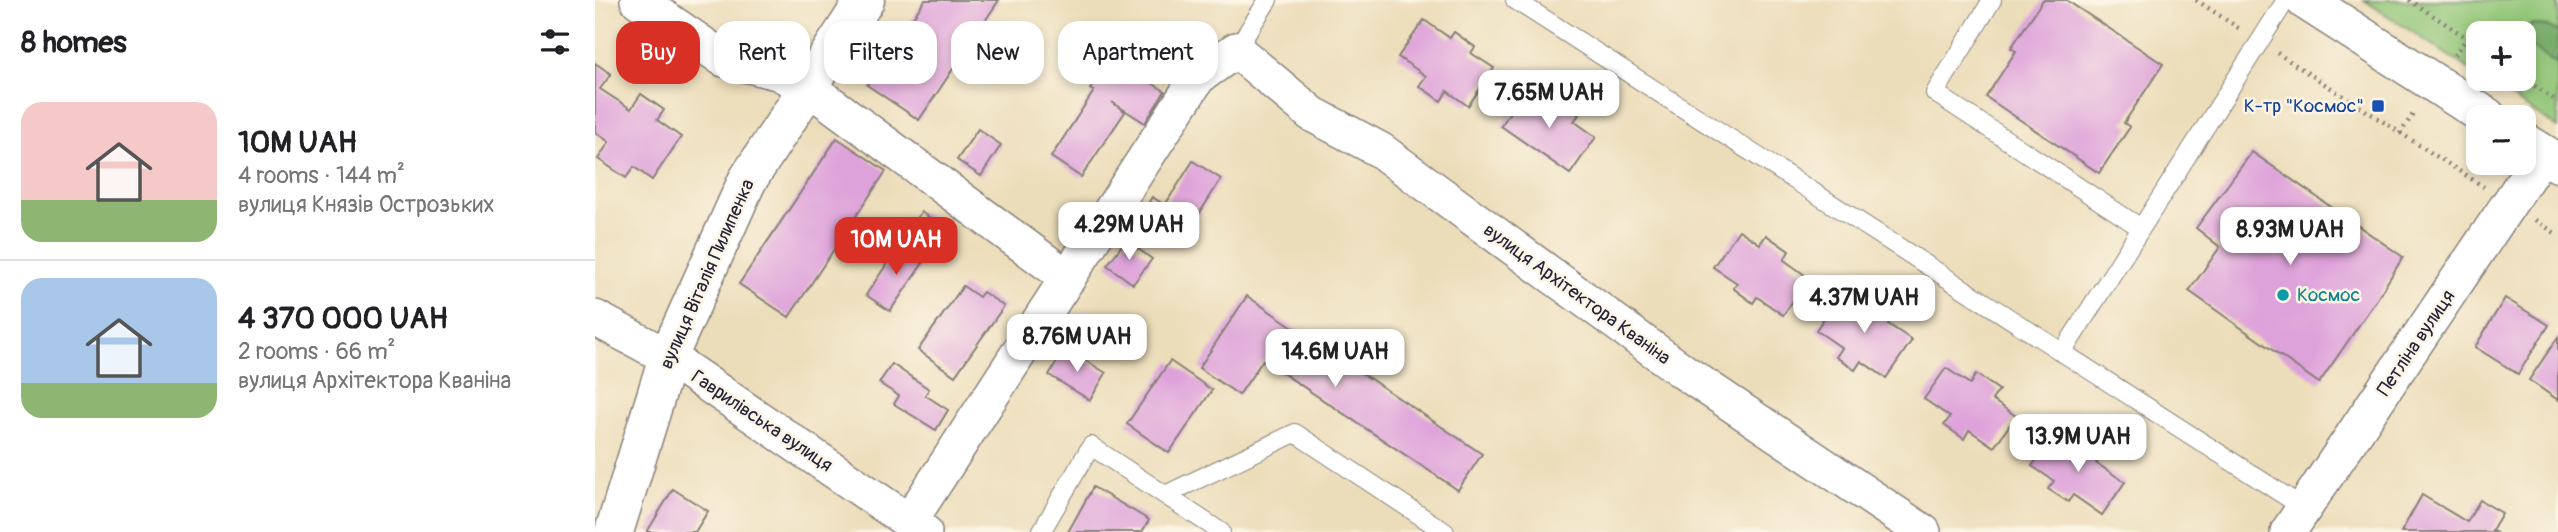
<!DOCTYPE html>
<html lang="en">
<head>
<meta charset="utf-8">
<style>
  body { margin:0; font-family:Pangolin,sans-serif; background:#f2f2f2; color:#202124; height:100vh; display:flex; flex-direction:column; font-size:26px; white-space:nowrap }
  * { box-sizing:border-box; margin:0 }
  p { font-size:23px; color:#757577 }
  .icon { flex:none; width:38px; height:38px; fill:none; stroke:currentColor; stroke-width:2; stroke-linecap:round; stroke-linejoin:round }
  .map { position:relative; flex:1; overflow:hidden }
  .side { display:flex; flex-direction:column; background:#fff; width:595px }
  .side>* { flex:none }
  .top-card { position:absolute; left:21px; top:21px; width:665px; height:63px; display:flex; gap:14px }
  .fabs { position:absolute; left:1871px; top:21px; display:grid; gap:14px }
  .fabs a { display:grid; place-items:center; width:70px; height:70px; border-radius:14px; background:#fff; box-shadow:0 4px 10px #0003; font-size:35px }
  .price { position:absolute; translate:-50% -60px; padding:0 16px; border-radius:14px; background:#fff; color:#222; font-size:23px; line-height:46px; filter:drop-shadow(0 2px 4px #0008) }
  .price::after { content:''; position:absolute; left:50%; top:42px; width:21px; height:16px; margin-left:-10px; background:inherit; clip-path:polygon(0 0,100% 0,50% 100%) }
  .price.current { background:#d93025; color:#fff }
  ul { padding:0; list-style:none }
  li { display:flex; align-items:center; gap:21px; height:175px; padding:0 21px }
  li+li { border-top:2px solid #e0e0e0 }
  li span { display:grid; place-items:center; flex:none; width:196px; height:140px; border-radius:21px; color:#555 }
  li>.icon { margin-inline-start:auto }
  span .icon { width:84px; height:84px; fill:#fffc; stroke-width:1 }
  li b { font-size:30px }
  h2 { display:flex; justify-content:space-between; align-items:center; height:84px; padding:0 21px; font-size:30px }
  .chip { padding:0 24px; border-radius:21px; background:#fff; box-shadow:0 4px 10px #0003; font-size:24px; line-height:63px }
  .chip.current { background:#d93025; color:#fff }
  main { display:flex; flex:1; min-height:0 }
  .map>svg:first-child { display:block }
</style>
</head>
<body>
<main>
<section class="side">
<h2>8 homes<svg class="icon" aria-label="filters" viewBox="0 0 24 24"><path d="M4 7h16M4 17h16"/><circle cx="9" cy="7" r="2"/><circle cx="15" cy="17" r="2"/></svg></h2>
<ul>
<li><span style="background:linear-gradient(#f6c9c9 70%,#8fb573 0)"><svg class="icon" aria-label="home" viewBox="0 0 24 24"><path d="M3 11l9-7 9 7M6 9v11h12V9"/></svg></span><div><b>10M UAH</b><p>4 rooms · 144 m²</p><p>вулиця Князів Острозьких</p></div></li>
<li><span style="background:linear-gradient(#a9c7e8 75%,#8fb573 0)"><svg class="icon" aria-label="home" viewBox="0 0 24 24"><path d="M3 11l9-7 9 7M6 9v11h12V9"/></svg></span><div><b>4 370 000 UAH</b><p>2 rooms · 66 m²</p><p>вулиця Архітектора Кваніна</p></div></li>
</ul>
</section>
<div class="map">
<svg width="1963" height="532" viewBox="0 0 1963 532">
  <rect width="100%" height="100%" fill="#fcf5e5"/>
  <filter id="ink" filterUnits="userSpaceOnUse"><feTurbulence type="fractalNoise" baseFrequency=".0143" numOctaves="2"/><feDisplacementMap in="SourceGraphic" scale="14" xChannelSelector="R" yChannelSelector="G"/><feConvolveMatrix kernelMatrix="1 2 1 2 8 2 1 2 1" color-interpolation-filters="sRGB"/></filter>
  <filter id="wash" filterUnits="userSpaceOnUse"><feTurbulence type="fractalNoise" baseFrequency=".00686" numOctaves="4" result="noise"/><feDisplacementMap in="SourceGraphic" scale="28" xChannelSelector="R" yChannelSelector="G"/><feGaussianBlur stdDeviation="1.57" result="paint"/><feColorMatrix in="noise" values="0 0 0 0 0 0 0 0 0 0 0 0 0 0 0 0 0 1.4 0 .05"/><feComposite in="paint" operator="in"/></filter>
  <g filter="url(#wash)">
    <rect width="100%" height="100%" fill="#ecddba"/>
    <g fill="#91c577" stroke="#5a7459" stroke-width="2">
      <polygon points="1769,0 1963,0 1963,32 1952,26 1936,25 1929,37 1928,33 1883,33 1883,75"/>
      <polygon points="1929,42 1963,65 1963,128 1888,79 1928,79"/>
    </g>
    <polygon fill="#74aa68" stroke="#4b6652" stroke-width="2" points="1935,25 1952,26 1963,32 1963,65 1929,42 1929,37"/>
    <g id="blocks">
      <g fill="#dea2da">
        <polygon points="330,0 404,0 324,120 272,85"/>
        <polygon points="1448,0 1471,0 1568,64 1529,123 1535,127 1504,173 1391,97 1421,51 1416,48"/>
        <polygon points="829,20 855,38 859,32 880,47 876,53 899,68 873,106 852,91 846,101 824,86 831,76 803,57"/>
        <polygon points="515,58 570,91 550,123 517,102 530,112 486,177 456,157 499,91 495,89"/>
        <polygon points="0,63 16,74 5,89 36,109 46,94 69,110 62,120 86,137 57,180 39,167 31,178 3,159 14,142 0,132"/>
        <polygon points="931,88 957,106 962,100 984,115 979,121 1001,137 975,174 906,126"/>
        <polygon points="383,129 406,145 386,176 362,160"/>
        <polygon points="242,138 291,171 194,317 144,284"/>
        <polygon points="1657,152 1808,257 1782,299 1724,383 1594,291 1625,247 1601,228"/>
        <polygon points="598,161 626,179 587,241 546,215 557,197 570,205"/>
        <polygon points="326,212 353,229 339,252 311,234"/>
        <polygon points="1144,230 1165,244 1171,235 1194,251 1189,260 1214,278 1188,315 1162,297 1158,303 1138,288 1142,283 1118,267"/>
        <polygon points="531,240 557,259 538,284 512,265"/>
        <polygon points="306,243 330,260 295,311 271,295"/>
        <polygon points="368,286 384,297 388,292 409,306 360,376 323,350"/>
        <polygon points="1247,292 1274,311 1279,303 1299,316 1293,324 1317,340 1291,378 1266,361 1260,370 1241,357 1247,348 1221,330"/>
        <polygon points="652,296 887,454 863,490 668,360 644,395 604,368"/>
        <polygon points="1910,298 1954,325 1923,374 1880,347"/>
        <polygon points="1963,337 1963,400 1934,380"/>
        <polygon points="470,348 511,373 495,400 454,375"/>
        <polygon points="575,361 617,390 574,453 532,424"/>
        <polygon points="297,364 334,389 330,395 353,410 341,430 299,404 304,396 284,383"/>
        <polygon points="1351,368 1375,384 1381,374 1404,390 1397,400 1421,416 1399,447 1374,430 1369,439 1349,425 1355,417 1329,399"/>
        <polygon points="1460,434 1482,449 1486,443 1505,457 1501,463 1530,482 1507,515 1478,495 1473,502 1453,489 1459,481 1437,466"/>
        <polygon points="498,487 554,520 547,532 473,532"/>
        <polygon points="78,489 113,511 100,532 52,532"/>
        <polygon points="1827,495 1872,522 1885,500 1907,513 1897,530 1900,532 1806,532"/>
      </g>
    </g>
  </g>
  <g filter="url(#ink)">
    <use href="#blocks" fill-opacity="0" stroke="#87807a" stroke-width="2"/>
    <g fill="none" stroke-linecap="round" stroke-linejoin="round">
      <g stroke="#87807a" stroke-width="20">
        <g id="lane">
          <polyline points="920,0 1709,508"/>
          <polyline points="1397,0 1340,93 1546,228"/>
          <polyline points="641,50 673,0"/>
          <polyline points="1467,353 1691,0"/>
          <polyline points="570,495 700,433 850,532"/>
          <polyline points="446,532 496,446 626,532"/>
        </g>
      </g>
      <g stroke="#87807a" stroke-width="38">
        <g id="street">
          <polyline points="43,0 129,59 182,72 213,87 473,278"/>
          <polyline points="0,318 73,357 329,532"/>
          <polyline points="314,522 603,77 641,50 717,114 785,150 1089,372 1328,532"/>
          <polyline points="1693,532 1948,153"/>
        </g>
      </g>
      <g stroke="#87807a" stroke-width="41">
        <g id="secondary">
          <polyline points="1710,0 1892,117"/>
          <polyline points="1928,141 1963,163"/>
          <polyline points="19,532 73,357 152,181 270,0"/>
        </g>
      </g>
      <g stroke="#87807a" stroke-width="4.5" stroke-dasharray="2 5" stroke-linecap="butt">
        <polyline points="1601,0 1645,29"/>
        <polyline points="1814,0 1883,45"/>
        <polyline points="1682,53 1889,187"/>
        <polyline points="1859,55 1872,38"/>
        <polyline points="1928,78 1963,102"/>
        <polyline points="1805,134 1820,111"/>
        <polyline points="1940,220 1963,235"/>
      </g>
      <use href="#lane" stroke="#fff" stroke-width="18"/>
      <use href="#street" stroke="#fff" stroke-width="35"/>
      <use href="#secondary" stroke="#fff" stroke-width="38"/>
    </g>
  </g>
  <rect fill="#1a4fb4" stroke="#fcf5e5" stroke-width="2.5" x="1776" y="99" width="14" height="14" rx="3.5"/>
  <circle fill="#0f9aa8" stroke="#fcf5e5" stroke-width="2.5" cx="1688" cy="295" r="7"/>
  <g text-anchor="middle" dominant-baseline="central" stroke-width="5" stroke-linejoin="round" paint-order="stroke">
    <g font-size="19" fill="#164399" stroke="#fcf5e5" text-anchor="end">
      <text x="1769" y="106">К-тр "Космос"</text>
    </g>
    <g font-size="19" fill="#22223b" stroke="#fcf5e5">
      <text transform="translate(112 274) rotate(-66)">вулиця Віталія Пилипенка</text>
      <text transform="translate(982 294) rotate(36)">вулиця Архітектора Кваніна</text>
      <text transform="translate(1821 343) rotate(-56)">Петліна вулиця</text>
      <text transform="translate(167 421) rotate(34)">Гаврилівська вулиця</text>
    </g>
    <g font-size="19" fill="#0d838f" stroke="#fcf5e5" text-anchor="start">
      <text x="1702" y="295">Космос</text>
    </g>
  </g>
</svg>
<div class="fabs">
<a>+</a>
<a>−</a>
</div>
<b class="price" style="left:954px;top:130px">7.65M UAH</b>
<b class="price" style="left:534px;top:262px">4.29M UAH</b>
<b class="price" style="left:1695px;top:267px">8.93M UAH</b>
<b class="price current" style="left:301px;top:277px">10M UAH</b>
<b class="price" style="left:1269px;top:335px">4.37M UAH</b>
<b class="price" style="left:482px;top:374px">8.76M UAH</b>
<b class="price" style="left:740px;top:389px">14.6M UAH</b>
<b class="price" style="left:1483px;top:474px">13.9M UAH</b>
<div class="top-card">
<a class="chip current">Buy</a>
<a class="chip">Rent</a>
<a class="chip">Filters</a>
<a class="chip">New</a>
<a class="chip">Apartment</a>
</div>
</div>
</main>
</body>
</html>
